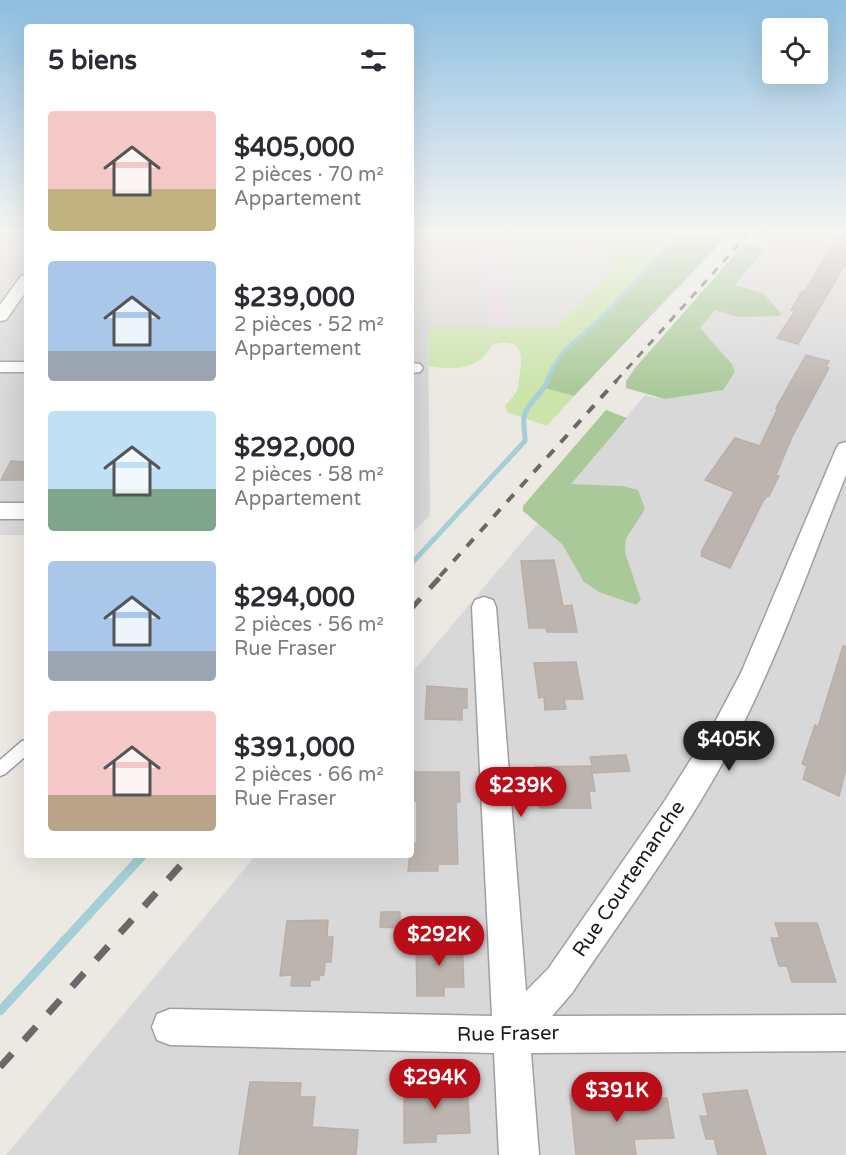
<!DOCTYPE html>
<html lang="fr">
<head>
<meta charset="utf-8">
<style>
  body { margin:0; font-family:"Varela Round",sans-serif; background:#f7f7f7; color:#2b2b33; height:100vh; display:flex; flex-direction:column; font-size:22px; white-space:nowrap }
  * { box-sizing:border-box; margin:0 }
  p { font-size:20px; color:#7c7c81 }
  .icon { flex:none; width:33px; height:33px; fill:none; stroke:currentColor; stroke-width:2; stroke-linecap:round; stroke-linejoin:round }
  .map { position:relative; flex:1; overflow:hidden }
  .details { position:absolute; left:24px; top:24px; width:390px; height:834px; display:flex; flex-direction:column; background:#fff; border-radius:6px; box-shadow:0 6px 24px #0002 }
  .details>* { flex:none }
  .controls { position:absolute; left:762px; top:18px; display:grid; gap:12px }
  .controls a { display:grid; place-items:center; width:66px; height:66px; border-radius:6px; background:#fff; box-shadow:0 6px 24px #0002; font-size:30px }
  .price { position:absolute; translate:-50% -51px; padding:0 14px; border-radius:21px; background:#b90e18; color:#fff; font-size:20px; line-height:39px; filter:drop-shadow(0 2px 3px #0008) }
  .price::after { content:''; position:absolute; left:50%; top:36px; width:18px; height:14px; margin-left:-9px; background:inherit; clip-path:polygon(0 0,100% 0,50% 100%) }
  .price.current { background:#222; color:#fff }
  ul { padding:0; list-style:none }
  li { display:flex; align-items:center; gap:18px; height:150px; padding:0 24px }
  li span { display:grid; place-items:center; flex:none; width:168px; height:120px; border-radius:6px; color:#555 }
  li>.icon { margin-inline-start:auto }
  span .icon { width:72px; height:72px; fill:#fffc; stroke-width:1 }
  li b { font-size:26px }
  h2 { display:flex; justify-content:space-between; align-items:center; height:72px; padding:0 24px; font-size:26px }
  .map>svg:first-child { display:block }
</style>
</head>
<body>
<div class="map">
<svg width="846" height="1155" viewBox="0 0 846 1155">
  <rect width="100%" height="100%" fill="#ece8e2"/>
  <g fill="#d9d8d9">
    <rect x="0" y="230" width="27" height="305"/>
    <polygon points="411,230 480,230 490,327 428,327 430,515 414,531 411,531"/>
    <polygon points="765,230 846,230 846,1155 6,1155 256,855 411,855 411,674 537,524 553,534 562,544 584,582 599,592 636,605 641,601 625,552 626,539 633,529 623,486 570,484 645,395 655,398 735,372 732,364 700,328 715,310 738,317 780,316 781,312 775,306 735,285 774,238 761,234"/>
  </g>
  <polygon fill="#e5d4e3" points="480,230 600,230 613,270 556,327 490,327"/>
  <path fill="#cae4aa" d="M600,230H684L591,327L545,388L574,396L547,426L507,412L505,406C509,401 514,396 517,391C519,385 519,377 520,372C524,347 517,339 492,345C478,371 455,370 429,366L428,327H556L613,270Z"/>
  <g fill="#aac999">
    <polygon points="684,230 733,230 574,396 545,388 553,364 568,346 601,318"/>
    <polygon points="749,243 764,250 735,285 763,293 781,313 780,316 738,317 715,310 700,328 732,364 735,372 723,390 665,399 626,388 626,381 635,368 744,244"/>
    <polygon points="606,410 627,418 571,484 623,486 638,490 645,509 626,539 625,552 641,600 636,605 599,592 584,582 562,544 523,511 523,506"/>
  </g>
  <polygon fill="#dbdbdb" points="496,230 565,230 567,240 579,240 581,248 594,248 592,240 603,240 613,270 556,327 510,327"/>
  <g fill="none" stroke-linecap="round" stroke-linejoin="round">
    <path stroke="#a5cfd7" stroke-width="4" d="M547,381C559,347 580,340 604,315C631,287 657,258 684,230"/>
    <path stroke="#a5cfd7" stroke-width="5" d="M411,564L525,441C525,433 523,424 524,417C527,402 543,394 548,380"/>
    <polyline stroke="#a5cfd7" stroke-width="9" points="0,1011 143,855"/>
  </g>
  <g fill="#bcb4af" stroke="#bdaea5" stroke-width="1.5">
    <polygon points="841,230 846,230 846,263 832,287 798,344 777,338 795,311 791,310 802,291 805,291"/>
    <polygon points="806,355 829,361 826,367 829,368 792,437 776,475 779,476 769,496 767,496 763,501 730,568 701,556 703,553 701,552 734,492 705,480 735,438 760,446 778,408 776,408"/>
    <polygon points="11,461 27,462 27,480 1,480"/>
    <polygon points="554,560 563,606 572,605 577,632 547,632 546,628 529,628 521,561"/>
    <polygon points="843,646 846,646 846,769 839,796 803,779 807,766 802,764 815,725 818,727"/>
    <polygon points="576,662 583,699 564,699 566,709 545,710 544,697 539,698 534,663"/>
    <polygon points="427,686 467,689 467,708 462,708 462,720 425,719"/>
    <polygon points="626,755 630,771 594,773 590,757"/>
    <polygon points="591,766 595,791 589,791 591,808 540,808 539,796 531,795 529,779 537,779 535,767"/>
    <polygon points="413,772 459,772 460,802 456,802 458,864 438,864 438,871 408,871 411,843 417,843 417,801 413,801"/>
    <polygon points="381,912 400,912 400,928 380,927"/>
    <polygon points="328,920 327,937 333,937 331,962 325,962 324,975 319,976 319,980 310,980 310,986 291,986 292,975 280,976 287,921"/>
    <polygon points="775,923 817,923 836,982 792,982 787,966 779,966 771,938 780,938"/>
    <polygon points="416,941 462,941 464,987 444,987 444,996 417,996"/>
    <polygon points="451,1076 451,1084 467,1083 470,1133 436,1134 436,1142 404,1143 404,1084 425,1083 425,1077"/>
    <polygon points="250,1082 301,1083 300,1097 315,1097 312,1127 358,1130 356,1155 239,1155"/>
    <polygon points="747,1090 766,1155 718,1155 714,1139 706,1139 700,1116 708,1116 703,1094"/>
    <polygon points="627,1094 628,1100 667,1098 674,1138 634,1139 636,1155 576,1155 570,1095"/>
  </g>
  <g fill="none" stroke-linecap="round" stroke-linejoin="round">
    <g stroke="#9f9f9f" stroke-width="3">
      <polygon id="service" points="27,740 27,755 5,774 0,776 0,760 22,741"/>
    </g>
    <g stroke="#9f9f9f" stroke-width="3">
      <g id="minor">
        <polygon points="27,274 27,290 6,320 0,321 0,305 21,276"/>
        <rect x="0" y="362" width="27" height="10"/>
        <polygon points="411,363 420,364 423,368 420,372 411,373"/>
        <path d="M846,442V475C811,562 780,652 737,736C691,826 628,909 572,993L552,1016L846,1015V1051L531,1053L539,1155H499L494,1053L170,1045L157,1040L152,1027L157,1014L170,1009L492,1016L472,607L475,600L484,597L493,600L496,607L526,991L548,969L664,802L716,720L741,673L836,449L839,444Z"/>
        <rect x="0" y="503" width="27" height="16"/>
      </g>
    </g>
    <use href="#service" fill="#fff" fill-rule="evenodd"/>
    <use href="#minor" fill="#fff" fill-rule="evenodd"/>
    <polyline stroke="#696969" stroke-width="3" stroke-dasharray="8 8" stroke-linecap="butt" points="616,381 752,230"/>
    <polyline stroke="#696969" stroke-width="4" stroke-dasharray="10 10" stroke-linecap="butt" points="440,576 617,380"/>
    <polyline stroke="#696969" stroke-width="5" stroke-dasharray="14 14" stroke-linecap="butt" points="411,609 442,575"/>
    <polyline stroke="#696969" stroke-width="7" stroke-dasharray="18 18" stroke-linecap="butt" points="0,1067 190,855"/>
  </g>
  <linearGradient id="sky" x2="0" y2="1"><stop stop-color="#8dbfe1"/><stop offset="0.59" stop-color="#f6f5f2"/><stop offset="1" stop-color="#f6f5f2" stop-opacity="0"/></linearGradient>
  <rect width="846" height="392" fill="url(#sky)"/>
  <g text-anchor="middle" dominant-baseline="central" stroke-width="4.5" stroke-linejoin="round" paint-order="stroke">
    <g font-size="20" fill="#1b1b1b" stroke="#fff">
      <text transform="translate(629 879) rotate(-56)">Rue Courtemanche</text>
      <text transform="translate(508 1034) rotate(-1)">Rue Fraser</text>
    </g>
  </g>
</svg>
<div class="controls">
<a><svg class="icon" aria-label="locate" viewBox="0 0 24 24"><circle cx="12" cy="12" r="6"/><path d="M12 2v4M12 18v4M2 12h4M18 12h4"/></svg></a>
</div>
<b class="price current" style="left:729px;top:772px">$405K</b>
<b class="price" style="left:521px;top:818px">$239K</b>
<b class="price" style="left:439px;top:967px">$292K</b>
<b class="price" style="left:435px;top:1110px">$294K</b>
<b class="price" style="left:617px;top:1123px">$391K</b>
<section class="details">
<h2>5 biens<svg class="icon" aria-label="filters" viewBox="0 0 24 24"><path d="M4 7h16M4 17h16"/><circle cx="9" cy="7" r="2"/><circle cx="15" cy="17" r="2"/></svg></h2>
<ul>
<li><span style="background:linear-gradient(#f6c9c9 65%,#c2b280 0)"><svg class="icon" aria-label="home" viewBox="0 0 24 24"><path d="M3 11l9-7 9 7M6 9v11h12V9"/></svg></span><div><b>$405,000</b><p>2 pièces · 70 m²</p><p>Appartement</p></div></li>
<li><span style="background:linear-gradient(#a9c7e8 75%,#9aa5b1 0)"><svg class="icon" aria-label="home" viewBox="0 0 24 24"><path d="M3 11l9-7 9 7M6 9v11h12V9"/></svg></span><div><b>$239,000</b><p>2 pièces · 52 m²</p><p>Appartement</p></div></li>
<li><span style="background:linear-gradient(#bfe0f5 65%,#7fa58c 0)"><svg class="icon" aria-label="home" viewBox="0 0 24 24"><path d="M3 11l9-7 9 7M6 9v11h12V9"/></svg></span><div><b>$292,000</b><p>2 pièces · 58 m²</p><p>Appartement</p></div></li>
<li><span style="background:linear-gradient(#a9c7e8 75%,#9aa5b1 0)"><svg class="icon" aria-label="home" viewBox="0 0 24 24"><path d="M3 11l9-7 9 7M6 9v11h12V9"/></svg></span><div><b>$294,000</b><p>2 pièces · 56 m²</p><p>Rue Fraser</p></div></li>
<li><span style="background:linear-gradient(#f6c9c9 70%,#b9a48a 0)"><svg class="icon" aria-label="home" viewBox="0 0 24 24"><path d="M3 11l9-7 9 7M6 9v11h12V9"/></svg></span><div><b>$391,000</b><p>2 pièces · 66 m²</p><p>Rue Fraser</p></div></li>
</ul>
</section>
</div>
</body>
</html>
